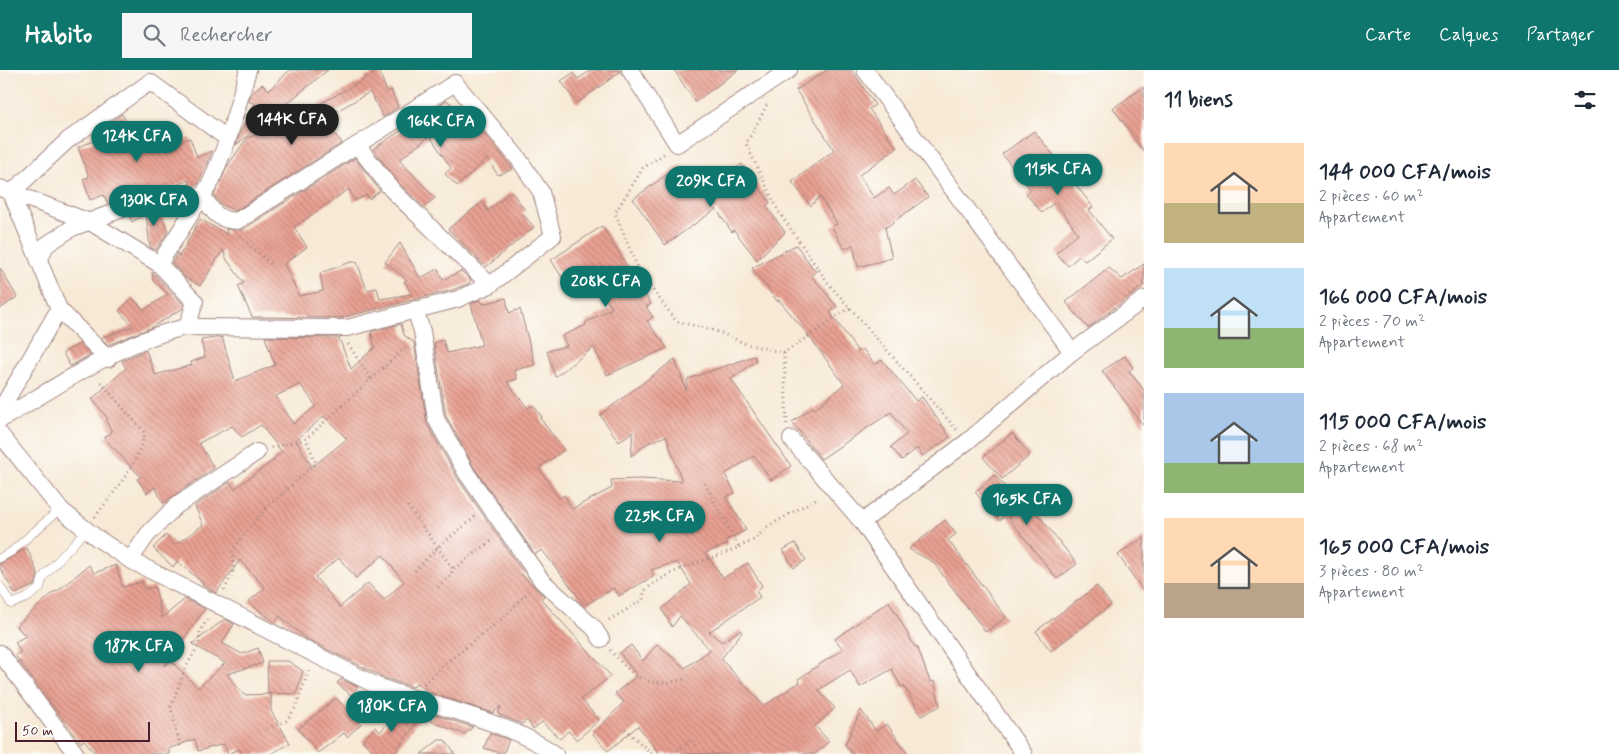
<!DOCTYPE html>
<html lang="fr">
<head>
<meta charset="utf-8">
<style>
  body { margin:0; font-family:Mynerve,sans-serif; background:#f6f6f7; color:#1f2937; height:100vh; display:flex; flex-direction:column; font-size:19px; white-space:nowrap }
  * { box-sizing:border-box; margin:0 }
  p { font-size:16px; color:#747a83 }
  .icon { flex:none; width:28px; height:28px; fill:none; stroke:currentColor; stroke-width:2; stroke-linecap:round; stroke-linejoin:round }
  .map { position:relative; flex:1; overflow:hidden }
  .panel { display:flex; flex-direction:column; background:#fff; width:475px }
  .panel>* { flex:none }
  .scale { position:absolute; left:15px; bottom:12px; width:135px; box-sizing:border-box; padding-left:5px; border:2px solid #4a1f2b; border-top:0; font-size:14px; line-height:18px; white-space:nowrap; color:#4a1f2b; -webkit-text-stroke:4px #fdfcf7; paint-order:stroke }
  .price { position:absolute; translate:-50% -42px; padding:0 11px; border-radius:18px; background:#0f766e; color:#fff; font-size:16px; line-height:32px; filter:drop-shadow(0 1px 2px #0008) }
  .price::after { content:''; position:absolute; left:50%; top:30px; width:15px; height:11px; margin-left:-8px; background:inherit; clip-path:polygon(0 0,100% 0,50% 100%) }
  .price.current { background:#222; color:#fff }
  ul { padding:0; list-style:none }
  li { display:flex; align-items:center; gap:15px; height:125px; padding:0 20px }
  li span { display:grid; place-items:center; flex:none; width:140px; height:100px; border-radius:0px; color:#555 }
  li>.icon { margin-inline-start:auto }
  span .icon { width:60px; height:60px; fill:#fffc; stroke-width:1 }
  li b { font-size:21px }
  h2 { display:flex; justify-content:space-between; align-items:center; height:60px; padding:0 20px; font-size:21px }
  header { display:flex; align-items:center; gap:30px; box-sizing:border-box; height:70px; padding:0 25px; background:#0f766e; color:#fff }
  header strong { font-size:24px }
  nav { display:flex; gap:28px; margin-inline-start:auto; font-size:18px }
  .search { width:350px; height:45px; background:#f6f6f7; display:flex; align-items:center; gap:12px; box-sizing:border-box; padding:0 18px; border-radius:0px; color:#747a83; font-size:19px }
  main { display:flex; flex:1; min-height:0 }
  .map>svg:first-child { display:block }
</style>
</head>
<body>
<header>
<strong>Habito</strong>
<div class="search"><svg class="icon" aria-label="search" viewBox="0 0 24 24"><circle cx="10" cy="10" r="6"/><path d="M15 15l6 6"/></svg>Rechercher</div>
<nav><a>Carte</a><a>Calques</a><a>Partager</a></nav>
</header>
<main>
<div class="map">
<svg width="1144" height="684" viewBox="0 0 1144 684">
  <defs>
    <pattern id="building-back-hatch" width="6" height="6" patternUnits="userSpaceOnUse" patternTransform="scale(1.25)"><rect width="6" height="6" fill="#e9a193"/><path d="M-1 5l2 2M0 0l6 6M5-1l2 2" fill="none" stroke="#bf8378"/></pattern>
  </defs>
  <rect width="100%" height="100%" fill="#fdfcf7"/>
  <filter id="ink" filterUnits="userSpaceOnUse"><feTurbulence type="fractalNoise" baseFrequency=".02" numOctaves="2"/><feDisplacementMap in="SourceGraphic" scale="10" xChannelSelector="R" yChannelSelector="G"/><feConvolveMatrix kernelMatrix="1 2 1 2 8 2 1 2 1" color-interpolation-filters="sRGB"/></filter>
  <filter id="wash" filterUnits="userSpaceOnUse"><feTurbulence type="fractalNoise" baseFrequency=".0096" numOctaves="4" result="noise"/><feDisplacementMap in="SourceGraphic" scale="20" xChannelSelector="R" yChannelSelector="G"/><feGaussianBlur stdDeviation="1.12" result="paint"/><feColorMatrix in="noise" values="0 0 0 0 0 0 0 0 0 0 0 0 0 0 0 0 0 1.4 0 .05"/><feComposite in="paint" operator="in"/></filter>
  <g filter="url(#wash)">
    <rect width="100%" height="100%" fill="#f7e9d5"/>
    <g id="blocks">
      <g fill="url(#building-back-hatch)" fill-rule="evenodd">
        <polygon points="290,0 328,0 236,75 241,61 255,33 249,32 251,24 262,14 269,20"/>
        <polygon points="591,0 620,0 620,2 577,33 561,11 573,3 578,9"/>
        <polygon points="674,0 738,0 695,32"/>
        <polygon points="827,0 852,0 875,35 869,39 897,78 859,105 874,128 889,118 894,125 915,110 928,127 885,158 892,188 858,197 853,175 844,179 832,157 837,154 820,126 811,136 792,112 834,80 796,20"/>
        <polygon points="379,1 387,22 391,20 398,37 383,47 370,22 330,45 337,58 332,61 342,73 235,141 220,134 214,125 228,95 247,68 265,61 266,64 365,9 364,8"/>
        <polygon points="1144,17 1144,82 1113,38"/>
        <polygon points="447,30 457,41 463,38 513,99 498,105 487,89 457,116 445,104 451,98 430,66 399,90 435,128 424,137 399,113 373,79"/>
        <polygon points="122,44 130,59 142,54 149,72 168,65 171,75 190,68 197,87 212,81 198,114 191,117 188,110 168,119 151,120 108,134 104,125 90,130 83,109 89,107 78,77 99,69 96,63"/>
        <polygon points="1034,61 1077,114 1076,115 1093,137 1089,140 1112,169 1085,191 1079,186 1068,196 1056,183 1078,163 1055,132 1042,143 1026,124 1031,120 1002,84"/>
        <polygon points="355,88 380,121 369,129 367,125 354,131 349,119 294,157 307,177 284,194 299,226 323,221 320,203 351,192 357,192 367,220 377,218 380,229 412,224 404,211 407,210 385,192 400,173 420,208 438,199 443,210 461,201 471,210 468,214 452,220 340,248 252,247 238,216 244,213 227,190 223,180 200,216 185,207 172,193 178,183 179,187 200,149 228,165 226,159 242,160"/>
        <polygon points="742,94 770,133 766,136 785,162 757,190 734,160 732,162 716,139 665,175 633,129 680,95 699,123"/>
        <polygon points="511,121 525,140 522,143 534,157 486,197 448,159 482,132 488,141"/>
        <polygon points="163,139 164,142 161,144 168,161 156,180 150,177 146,144 132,152 129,147"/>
        <polygon points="602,156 651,234 646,237 653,247 647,251 667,278 607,305 594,277 555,307 547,281 567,276 562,266 586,255 585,253 612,238 593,211 573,224 551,190"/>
        <polygon points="796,175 816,202 811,205 837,237 830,242 858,282 863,279 875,295 882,290 916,331 922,327 950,367 923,386 917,378 902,390 891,377 907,364 891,342 821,389 792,352 813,337 815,339 844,314 809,266 779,230 777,231 752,198"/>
        <polygon points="1144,194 1144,215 1088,258 1066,232 1109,198 1122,209"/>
        <polygon points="0,198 17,227 0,239"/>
        <polygon points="152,202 184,235 182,239 150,258 108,275 101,268 133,256 119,241 132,228 144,240 168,224 153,211"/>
        <polygon points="506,228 509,243 520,239 535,295 514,300 517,309 507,312 528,338 533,335 542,347 540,348 564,380 539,398 559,428 564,425 572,439 612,418 611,410 640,409 682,411 666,366 648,373 631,386 633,361 619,372 600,345 675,289 686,320 688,309 754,286 756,291 731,309 791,396 771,410 754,386 725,404 735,423 726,427 746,460 726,470 728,474 705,483 723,508 748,493 762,516 756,521 760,527 709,562 722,572 740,560 742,562 721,589 764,636 800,612 798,609 843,579 835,569 889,531 915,577 917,576 930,612 934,611 940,636 921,646 904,616 901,617 892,599 860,617 850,600 818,620 835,638 815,656 829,671 815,684 660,684 638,656 608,681 593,664 624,632 615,623 637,606 620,583 631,575 643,591 657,574 685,598 710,580 680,546 672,557 662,539 691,514 677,492 651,500 654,506 619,526 614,518 585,535 542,480 535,484 475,399 446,346 434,273 443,270 447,283 482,275 471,234 480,230 483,234"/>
        <path d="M401,254L404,265L414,273L427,354L458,409L523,502L521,504L544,526L541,529L611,606L581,629L599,650L577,670L568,661L560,669L542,652L533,659L527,650L522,654L498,644L501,636L493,643L429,622L417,613L413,617L385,608L305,568L280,546L275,552L248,532L265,518L240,490L216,523L202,515L204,514L177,491L173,497L153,478L166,465L175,475L203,455L195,436L230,412L234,419L274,390L273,389L282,382L261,355L242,367L232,356L199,373L214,398L163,433L155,417L147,423L137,409L141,407L104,368L112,362L106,351L108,349L92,329L126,298L122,291L142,282L146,280L155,305L192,295L191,292L205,287L201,270L222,267L235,311L275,295L265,267L339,268L351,299L375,277L371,262ZM300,314L316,336L293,354L276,326ZM324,346L347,369L312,397L296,370ZM383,485L404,512L384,530L368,513L340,537L315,507L339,488L356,508Z"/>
        <polygon points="79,274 90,285 70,296 63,283"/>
        <polygon points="1125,286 1133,298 1129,301 1144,320 1144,356 1102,301"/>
        <polygon points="1012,363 1030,385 1002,409 983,387"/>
        <polygon points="995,405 1019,433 1025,428 1077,494 1057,509 1005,443 1000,451 975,422"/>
        <polygon points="945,450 956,464 948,470 1006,547 986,562 933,492 909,479"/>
        <polygon points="1144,467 1144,522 1118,485"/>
        <polygon points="795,473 806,490 794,498 783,480"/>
        <polygon points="27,478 38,504 35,515 15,524 0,498 0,494"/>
        <polygon points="89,495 94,503 116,495 123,517 142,512 144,519 155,517 162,548 185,529 205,539 164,596 171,591 198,618 225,593 192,574 225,549 234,554 222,573 242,584 258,578 263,593 227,604 244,625 271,624 271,641 290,673 271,684 243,684 239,679 228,684 224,674 198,681 195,669 168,679 170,684 96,684 84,670 81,673 15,585 21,582 15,572 26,566 16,556 55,521 56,522"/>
        <polygon points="1097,516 1111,535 1051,581 1036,561"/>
        <polygon points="267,591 288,591 303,601 296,624 268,623"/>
        <polygon points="341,609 358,617 351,625 337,613"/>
        <polygon points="336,628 361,654 347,667 344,663 318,683 298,659"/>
        <polygon points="402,637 419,649 394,684 377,684 362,671 375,657 380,662"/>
        <polygon points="861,640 876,661 887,654 908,684 852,684 845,675"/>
        <polygon points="433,644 466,655 473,657 464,664 430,651"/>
        <polygon points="490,663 509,670 503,684 484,678"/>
        <polygon points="439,670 445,670 455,684 421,684"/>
      </g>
    </g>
  </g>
  <g filter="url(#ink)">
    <use href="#blocks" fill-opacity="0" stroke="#a08480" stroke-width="1"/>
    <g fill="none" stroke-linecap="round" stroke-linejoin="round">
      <g stroke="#a08480" stroke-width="9">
        <g id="lane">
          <polyline points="0,488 11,482 60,439"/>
          <polyline points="0,516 11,534 27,528 40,518 43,507 86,460"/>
        </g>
      </g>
      <g stroke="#a08480" stroke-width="18">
        <g id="street">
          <polyline points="630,0 677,74 789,0"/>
          <polyline points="865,0 1072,282"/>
          <polyline points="357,75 392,120 490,215"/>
          <polyline points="0,118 90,152 159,194 195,232 187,257"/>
          <polyline points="159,194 211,112 228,69 248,0"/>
          <polyline points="415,239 422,261 436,349 467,404 542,511 594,558 601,569"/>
          <polyline points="108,289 59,239 11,123 68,70 150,12 228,69"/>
          <polyline points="0,341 59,239"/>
          <path d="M0,350C57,317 122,270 187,257L347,258L458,229L490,215L553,166L541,122L518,88L455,13L237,151C217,150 213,142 203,126L153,130L133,135L72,158L46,175L39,191"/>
          <path d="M0,364L60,439L97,468L130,490L377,616C432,636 508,651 555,684"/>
          <polyline points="791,369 862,452 1024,684"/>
          <polyline points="862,452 968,371 1072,282 1144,229"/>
          <polyline points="130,490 148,464 176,436 257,382"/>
          <polyline points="0,583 76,684"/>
        </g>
      </g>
      <g stroke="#a08480" stroke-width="3" stroke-dasharray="1 4" stroke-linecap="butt">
        <polyline points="767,35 746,74 779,142 828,213 957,360"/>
        <polyline points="664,84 643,98 615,143 639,201 676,251 719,262 746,274 784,283 851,237"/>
        <polyline points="240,166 271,194"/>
        <polyline points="348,274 371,309"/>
        <polyline points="784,283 787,355"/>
        <polyline points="271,378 306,369 407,276"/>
        <polyline points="408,436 453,499"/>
        <path d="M95,447C115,421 137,395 145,363L99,310"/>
        <polyline points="739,477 754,470 767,457 819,427"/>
        <polyline points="415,501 438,477 477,445"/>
        <polyline points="438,517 450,506 453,499 493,470"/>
        <polyline points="224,520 233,503 233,479 262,442 316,393 306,369"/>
        <path d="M609,550L643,530L644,521C672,497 706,492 739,477L704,412"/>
        <path d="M610,580C635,609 647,619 686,609"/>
        <polyline points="424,614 441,597 503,548 529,521"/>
        <polyline points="267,658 286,651 296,637 309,600"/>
        <polyline points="625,659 652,684"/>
        <polyline points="180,676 171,637 185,599 199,574 200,561 209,547"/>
        <polyline points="673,684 691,670"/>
      </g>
      <use href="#lane" stroke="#fff" stroke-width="8"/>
      <use href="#street" stroke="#fff" stroke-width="16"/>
    </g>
  </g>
</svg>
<div class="scale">50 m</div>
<b class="price current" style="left:292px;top:76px">144K CFA</b>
<b class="price" style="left:441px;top:78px">166K CFA</b>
<b class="price" style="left:137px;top:93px">124K CFA</b>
<b class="price" style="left:1058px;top:126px">115K CFA</b>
<b class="price" style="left:711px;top:138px">209K CFA</b>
<b class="price" style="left:154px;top:157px">130K CFA</b>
<b class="price" style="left:606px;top:238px">208K CFA</b>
<b class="price" style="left:1027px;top:456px">165K CFA</b>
<b class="price" style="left:660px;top:473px">225K CFA</b>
<b class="price" style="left:139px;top:603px">187K CFA</b>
<b class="price" style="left:392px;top:663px">180K CFA</b>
</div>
<section class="panel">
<h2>11 biens<svg class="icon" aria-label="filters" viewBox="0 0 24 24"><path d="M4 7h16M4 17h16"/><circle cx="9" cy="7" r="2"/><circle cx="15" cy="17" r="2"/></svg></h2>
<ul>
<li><span style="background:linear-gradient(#ffd9b3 60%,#c2b280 0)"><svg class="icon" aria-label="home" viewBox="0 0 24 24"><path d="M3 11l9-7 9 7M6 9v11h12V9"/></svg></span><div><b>144 000 CFA/mois</b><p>2 pièces · 60 m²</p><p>Appartement</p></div></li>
<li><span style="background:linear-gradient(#bfe0f5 60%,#8fb573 0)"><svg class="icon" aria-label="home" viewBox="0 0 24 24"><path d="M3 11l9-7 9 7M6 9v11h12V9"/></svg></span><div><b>166 000 CFA/mois</b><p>2 pièces · 70 m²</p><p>Appartement</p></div></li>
<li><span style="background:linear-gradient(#a9c7e8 70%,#8fb573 0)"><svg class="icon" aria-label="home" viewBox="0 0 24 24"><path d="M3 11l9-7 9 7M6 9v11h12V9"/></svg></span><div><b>115 000 CFA/mois</b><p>2 pièces · 68 m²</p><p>Appartement</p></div></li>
<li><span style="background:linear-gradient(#ffd9b3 65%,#b9a48a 0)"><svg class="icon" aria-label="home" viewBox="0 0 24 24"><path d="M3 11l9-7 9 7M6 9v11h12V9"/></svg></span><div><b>165 000 CFA/mois</b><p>3 pièces · 80 m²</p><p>Appartement</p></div></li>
</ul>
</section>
</main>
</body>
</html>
